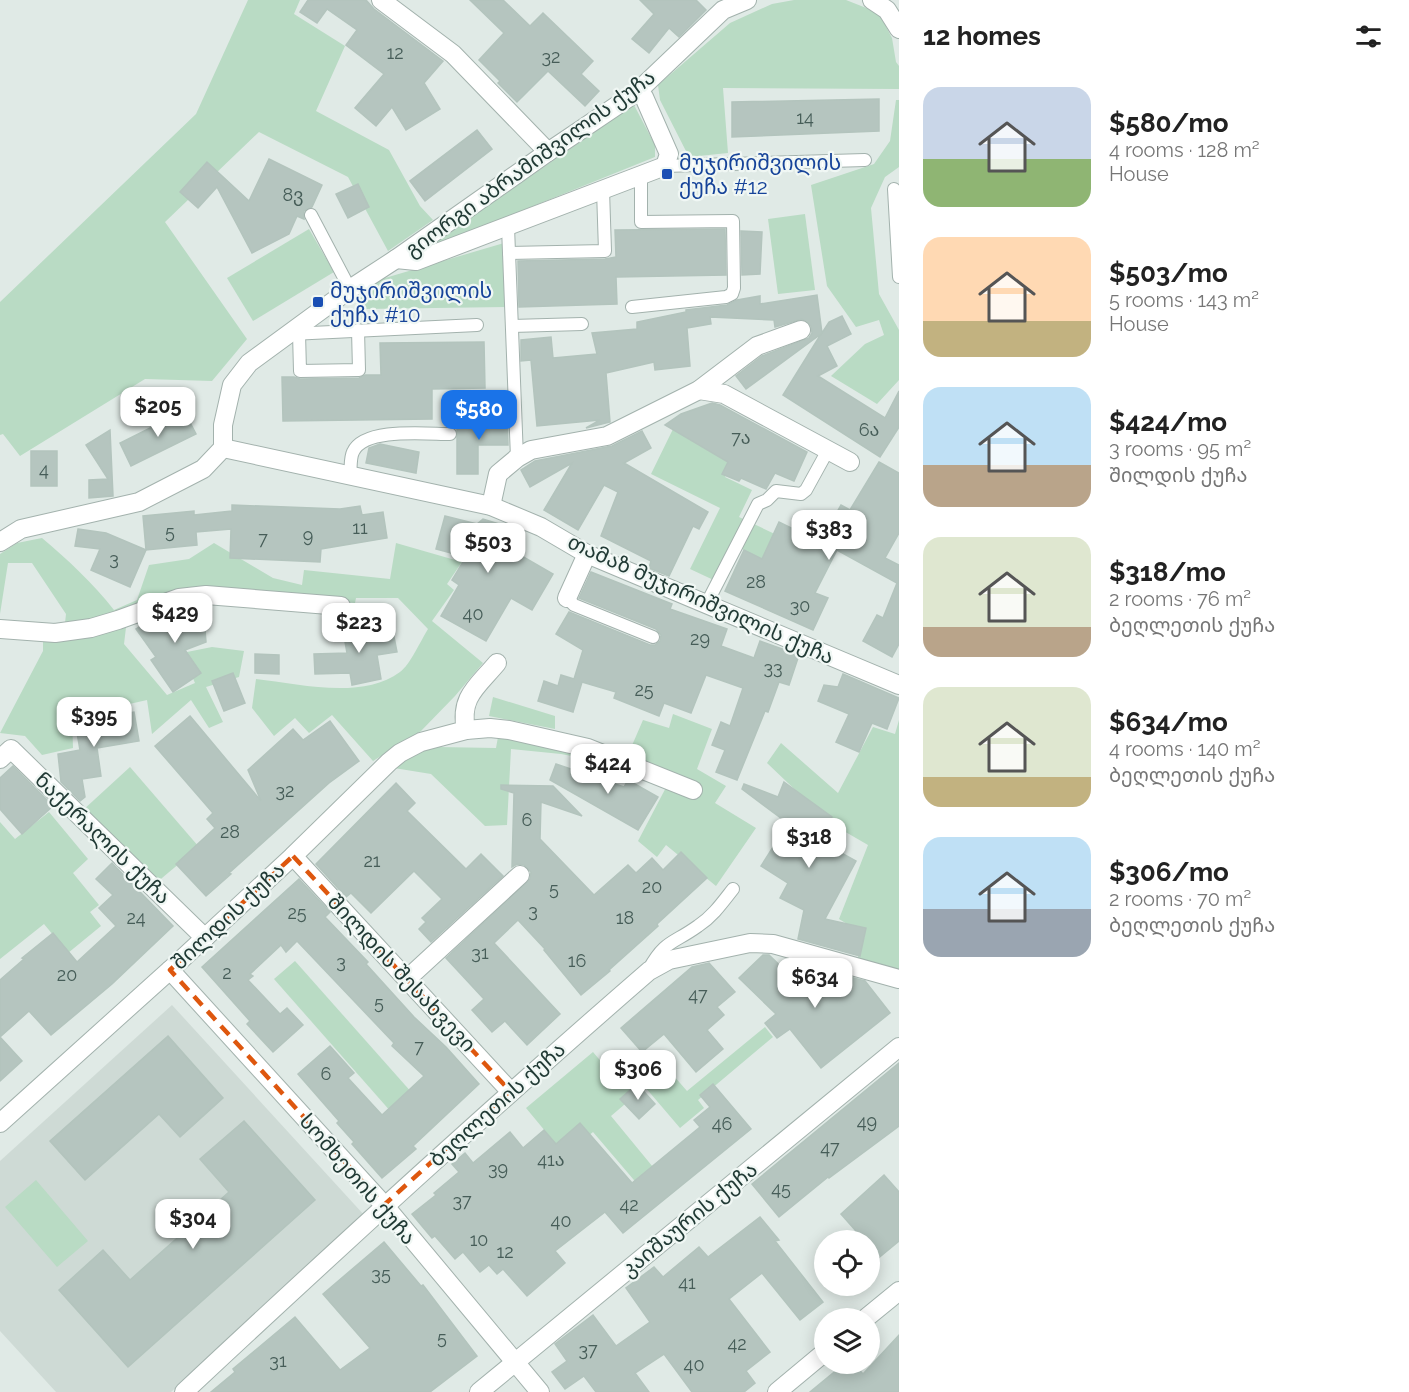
<!DOCTYPE html>
<html lang="en">
<head>
<meta charset="utf-8">
<style>
  body { margin:0; font-family:Raleway,"Noto Sans Georgian",sans-serif; background:#f2f2f2; color:#222; height:100vh; display:flex; flex-direction:column; font-size:22px; white-space:nowrap }
  * { box-sizing:border-box; margin:0 }
  p { font-size:20px; color:#767676 }
  .icon { flex:none; width:33px; height:33px; fill:none; stroke:currentColor; stroke-width:2; stroke-linecap:round; stroke-linejoin:round }
  .map { position:relative; flex:1; overflow:hidden }
  .drawer { display:flex; flex-direction:column; background:#fff; width:510px }
  .drawer>* { flex:none }
  .controls { position:absolute; left:814px; top:1230px; display:grid; gap:12px }
  .controls a { display:grid; place-items:center; width:66px; height:66px; border-radius:50%; background:#fff; box-shadow:0 3px 15px #0003; font-size:30px }
  .price { position:absolute; translate:-50% -51px; padding:0 14px; border-radius:12px; background:#fff; color:#222; font-size:20px; line-height:39px; filter:drop-shadow(0 2px 3px #0008) }
  .price::after { content:''; position:absolute; left:50%; top:36px; width:18px; height:14px; margin-left:-9px; background:inherit; clip-path:polygon(0 0,100% 0,50% 100%) }
  .price.current { background:#1a73e8; color:#fff }
  ul { padding:0; list-style:none }
  li { display:flex; align-items:center; gap:18px; height:150px; padding:0 24px }
  li span { display:grid; place-items:center; flex:none; width:168px; height:120px; border-radius:18px; color:#555 }
  li>.icon { margin-inline-start:auto }
  span .icon { width:72px; height:72px; fill:#fffc; stroke-width:1 }
  li b { font-size:26px }
  h2 { display:flex; justify-content:space-between; align-items:center; height:72px; padding:0 24px; font-size:26px }
  main { display:flex; flex:1; min-height:0 }
  .map>svg:first-child { display:block }
</style>
</head>
<body>
<main>
<div class="map">
<svg width="899" height="1392" viewBox="0 0 899 1392">
  <rect width="100%" height="100%" fill="#e0eae6"/>
  <polygon fill="#cedad5" points="172,1005 365,1216 171,1392 56,1392 0,1331 0,1161"/>
  <g fill="#b9dbc4">
    <polygon points="248,0 300,0 294,14 345,46 316,111 389,150 420,206 433,220 388,251 348,177 259,132 165,222 247,339 212,381 145,379 20,456 3,434 0,435 0,302 196,114"/>
    <polygon points="794,0 846,0 879,13 892,38 896,62 899,66 899,89 723,88 728,153 689,157 660,100 658,85 730,23 772,4"/>
    <polygon points="896,100 899,100 899,167 885,177 871,208 879,294 899,330 899,380 877,404 831,376 865,344 884,335 879,320 856,327 827,286 811,185 874,164 890,141"/>
    <polygon points="634,105 655,145 655,157 422,251"/>
    <polygon points="805,214 815,290 778,294 768,219"/>
    <polygon points="309,229 334,272 253,321 227,278"/>
    <polygon points="504,243 506,307 365,309 358,302 361,292 368,283"/>
    <polygon points="673,429 734,459 725,477 752,490 739,517 796,544 783,569 738,547 720,583 690,569 720,508 651,474"/>
    <path d="M42,538C68,560 93,583 114,610L137,600L149,565L189,559L214,543L273,578L302,585L304,570L390,579L396,543L462,562L447,584L454,590L432,621L483,663L455,696L421,731L373,761L332,715L309,733L295,718L274,736L252,708L256,679C300,684 362,700 400,672C410,665 421,640 428,629L398,598H356L355,603L200,590L128,611L124,644L167,695L195,683L182,653L212,647L244,651L239,677L206,687L223,722L209,728L191,700L152,734L147,700L72,717L73,748L42,755L25,736L0,733L43,651V640L63,641L66,614L32,563H8L0,614V554L17,543Z"/>
    <polygon points="493,697 555,716 555,729 489,716"/>
    <polygon points="673,714 712,729 697,769 726,786 715,803 756,828 716,886 666,845 657,857 638,841 672,776 627,757 643,720 669,728"/>
    <polygon points="899,720 899,970 857,960 865,935 839,919 868,845 830,823 767,763 781,743 838,793 873,727 895,734"/>
    <polygon points="498,737 552,745 603,762 561,754 511,749 507,825 485,826 431,774 394,768 410,753 438,747 496,748"/>
    <polygon points="130,767 199,847 156,883 82,811"/>
    <polygon points="49,812 88,859 73,873 99,905 90,912 101,926 68,953 44,924 0,959 0,822 15,839"/>
    <polygon points="295,961 413,1094 392,1113 274,979"/>
    <polygon points="765,1027 773,1037 698,1100 704,1108 680,1128 645,1087 611,1116 662,1178 645,1193 593,1132 565,1155 526,1108 593,1052 620,1084 640,1068 650,1080 666,1067 687,1091"/>
    <polygon points="36,1180 88,1241 57,1267 5,1207"/>
  </g>
  <g fill="#b5c5bf" stroke="#b3c4bd" stroke-width="1.5">
    <polygon points="308,0 366,0 374,9 443,61 424,83 440,109 406,130 392,107 376,126 355,108 384,74 346,45 357,30 327,9 317,23 300,12"/>
    <polygon points="470,0 503,0 530,26 543,13 593,61 581,74 599,91 585,106 548,71 517,102 498,83 500,81 479,60 504,33"/>
    <polygon points="640,0 696,0 706,10 679,37 669,28 649,53 632,39 654,14"/>
    <polygon points="879,99 879,131 732,137 732,102"/>
    <polygon points="477,130 492,149 425,201 410,181"/>
    <polygon points="269,159 322,185 312,207 304,211 304,219 297,216 289,234 252,253 217,187 198,208 180,192 207,162 249,201"/>
    <polygon points="358,184 369,207 348,218 336,194"/>
    <polygon points="725,229 726,275 616,277 617,304 519,307 518,261 605,259 616,257 615,230"/>
    <polygon points="741,231 762,232 760,274 742,275"/>
    <polygon points="817,295 822,333 829,322 842,316 851,334 827,346 837,366 818,376 885,418 899,391 899,427 880,457 783,395 821,334 746,389 736,376 762,356 809,338 812,333 811,326 802,319 775,327 774,320 710,317 711,324 687,328 690,366 655,370 654,362 606,373 610,422 586,428 600,420 537,426 531,360 521,361 521,340 551,337 553,358 597,354 592,333 637,329 637,322 686,312 686,310 727,305 737,300 760,296 760,304"/>
    <polygon points="484,342 485,388 432,389 432,419 283,421 282,377 294,377 300,379 359,378 365,375 381,375 380,343"/>
    <polygon points="712,403 720,405 807,452 794,481 775,473 766,489 741,478 739,481 722,474 728,462 665,425 681,414"/>
    <polygon points="184,411 196,434 131,466 120,443"/>
    <polygon points="486,414 507,414 508,445 478,445 478,474 457,474 457,424 486,424"/>
    <polygon points="110,430 113,496 89,498 89,480 108,479 86,445"/>
    <polygon points="642,431 651,448 624,463 708,512 699,529 693,526 669,576 649,568 651,561 601,536 618,492 604,485 578,530 544,510 572,463 530,487 521,470 535,461 612,446"/>
    <polygon points="380,444 419,452 416,473 366,463 369,448"/>
    <rect x="31" y="451" width="26" height="35"/>
    <polygon points="879,462 899,473 899,533 885,558 899,565 899,644 892,657 863,641 877,615 883,618 897,583 837,550 815,593 828,598 813,630 725,591 744,550 762,559 779,522 820,542 841,505 850,510"/>
    <polygon points="232,505 340,509 360,506 362,515 383,512 387,538 321,549 320,562 230,558 231,529 196,532 197,545 146,550 143,516 194,511 194,515 232,511"/>
    <polygon points="445,516 477,524 483,519 519,530 513,551 553,574 532,610 511,598 486,641 441,616 459,585 452,580 466,557 436,549"/>
    <polygon points="78,529 106,533 146,550 130,587 91,570 100,549 75,546"/>
    <polygon points="591,572 672,604 670,609 727,629 721,646 754,658 760,641 799,655 789,685 779,682 768,712 765,711 737,780 716,772 725,750 712,745 721,722 730,726 743,688 706,675 691,713 664,703 659,716 614,698 616,692 582,682 573,712 538,701 544,681 558,686 561,675 574,679 583,650 556,634 569,612 650,645 655,645 660,641 661,635 656,629 579,598"/>
    <polygon points="203,607 206,642 185,650 201,673 173,692 151,660 156,657 136,629 147,622 182,609"/>
    <polygon points="382,623 384,634 393,632 397,652 377,655 381,679 352,685 350,673 315,674 314,654 347,653 343,630"/>
    <polygon points="255,654 279,655 279,674 255,673"/>
    <polygon points="233,673 245,703 224,711 212,681"/>
    <polygon points="843,674 899,698 887,729 872,723 859,752 836,742 849,714 818,701 824,685 838,687"/>
    <polygon points="134,712 139,741 97,748 101,776 82,779 85,797 80,801 61,782 58,754 80,750 75,721"/>
    <polygon points="190,716 261,801 248,770 293,729 303,740 330,721 359,761 329,783 229,873 231,874 206,896 176,864 215,828 207,819 213,813 155,746"/>
    <polygon points="556,764 624,787 628,780 658,797 638,830 550,780"/>
    <polygon points="13,766 53,806 22,834 0,809 0,778"/>
    <polygon points="784,782 832,817 816,839 856,861 825,919 866,928 860,956 798,939 804,910 780,898 788,883 761,866 782,833 775,829 782,819 742,789 744,784 778,797"/>
    <polygon points="396,783 415,803 407,811 466,869 481,854 503,876 431,942 419,929 426,922 422,918 442,899 414,871 371,913 351,893 346,897 316,864"/>
    <polygon points="501,785 553,786 582,816 541,802 540,839 594,895 628,865 636,873 652,858 663,870 681,852 707,878 657,924 658,926 609,970 610,971 581,995 544,950 545,949 518,920 494,943 560,1014 527,1045 505,1021 492,1032 472,1010 484,999 446,958 530,879 531,872 524,865 517,864 512,867 514,793 501,789"/>
    <polygon points="112,863 173,926 112,984 51,1035 29,1011 0,1037 22,1061 0,1081 0,980 24,959 22,958 53,933 77,962 116,926 99,908 113,895 96,879"/>
    <polygon points="299,879 330,912 325,917 368,962 366,964 414,1017 446,1047 479,1084 413,1146 416,1149 382,1178 352,1144 354,1142 337,1123 339,1121 298,1074 330,1046 354,1073 348,1078 382,1115 424,1076 392,1046 394,1043 297,941 286,952 281,945 250,974 253,976 248,980 280,1014 287,1008 303,1025 273,1052 247,1024 250,1021 202,967"/>
    <polygon points="763,955 769,955 816,1000 846,976 865,981 890,1013 821,1068 790,1029 777,1038 765,1023 776,1014 739,978"/>
    <polygon points="709,963 735,992 717,1007 724,1015 707,1030 723,1049 696,1072 664,1034 642,1052 621,1028 692,967"/>
    <polygon points="168,1036 223,1098 180,1137 159,1114 85,1180 50,1141"/>
    <polygon points="899,1063 899,1126 829,1178 828,1177 779,1217 752,1184"/>
    <polygon points="637,1084 655,1104 639,1119 620,1099"/>
    <polygon points="713,1084 751,1129 623,1233 605,1212 555,1251 565,1263 527,1296 503,1269 497,1274 489,1265 480,1272 463,1252 455,1259 435,1236 432,1238 412,1214 436,1195 434,1193 459,1172 452,1164 465,1153 473,1163 510,1132 523,1148 544,1130 556,1144 580,1123 632,1183 700,1127 694,1120 710,1107 700,1095"/>
    <polygon points="244,1121 315,1200 128,1367 59,1290 103,1250 130,1280 229,1192 200,1159"/>
    <polygon points="884,1175 899,1192 899,1241 870,1265 870,1240 844,1240 856,1231 841,1214"/>
    <polygon points="760,1217 779,1240 775,1241 823,1302 800,1320 762,1273 729,1299 770,1352 746,1371 755,1383 744,1392 692,1392 664,1354 635,1373 649,1392 596,1392 584,1376 565,1389 552,1372 567,1361 555,1344 593,1315 616,1346 650,1322 626,1288 654,1267 663,1277 699,1247 708,1257"/>
    <polygon points="384,1242 421,1286 423,1285 477,1356 430,1392 211,1392 235,1372 233,1369 295,1317 340,1370 370,1348 323,1294"/>
    <polygon points="899,1335 899,1392 810,1392 844,1364 854,1364 863,1374"/>
  </g>
  <g fill="none" stroke-linecap="round" stroke-linejoin="round">
    <g stroke="#a3b2ad" stroke-width="14">
      <g id="service">
        <polyline points="665,166 865,160"/>
        <polyline points="894,189 899,277"/>
        <polyline points="311,215 350,289"/>
        <polyline points="508,227 517,458"/>
        <polyline points="509,253 605,251 603,190"/>
        <polyline points="632,307 726,297 732,294 734,288 733,221 641,222 641,176"/>
        <polyline points="512,326 582,324"/>
        <polyline points="299,333 300,371 359,370 358,330"/>
        <polyline points="291,334 477,325"/>
        <path d="M350,475C351,468 350,458 353,452C364,427 427,434 450,434"/>
        <polyline points="567,598 574,605 653,637"/>
        <polyline points="707,603 758,504 767,500 776,491 801,494 806,490 828,450"/>
        <path d="M649,969C665,940 673,944 698,926C713,916 722,903 733,889"/>
      </g>
    </g>
    <g stroke="#a3b2ad" stroke-width="20">
      <g id="minor">
        <polyline points="381,0 453,54 548,152"/>
        <polyline points="872,0 887,10 899,29"/>
        <polyline points="396,259 416,261 665,166 669,154 644,97 637,92"/>
        <polyline points="699,390 724,394 850,462"/>
        <polyline points="223,448 491,506 541,527 587,554 899,685"/>
        <polyline points="491,506 498,474 517,458 531,450 607,436 699,390 757,346 801,330"/>
        <polyline points="0,542 21,529 139,502 203,469 223,448 223,425 232,385 249,363 350,289 396,259 548,152 637,92 723,10 747,0"/>
        <polyline points="567,598 587,554"/>
        <polyline points="0,629 55,633 91,628 118,620 179,598 206,595 341,606"/>
        <path d="M466,730C459,697 478,686 497,663"/>
        <polyline points="0,759 11,749 205,938"/>
        <polyline points="293,856 510,1091"/>
        <polyline points="170,970 293,856 389,762 400,753 421,742 466,730 490,728 509,730 588,748 693,790"/>
        <polyline points="407,979 520,875"/>
        <polyline points="866,1318 899,1291"/>
        <path d="M184,1392C337,1249 491,1108 649,971L669,960L750,943L773,944L899,979"/>
        <polyline points="479,1392 899,1047"/>
        <polyline points="777,1392 825,1352"/>
      </g>
    </g>
    <g stroke="#a3b2ad" stroke-width="20">
      <polyline id="tertiary" points="0,1123 170,970 384,1205 540,1392"/>
    </g>
    <use href="#service" stroke="#fff" stroke-width="12"/>
    <use href="#minor" stroke="#fff" stroke-width="18"/>
    <use href="#tertiary" stroke="#fff" stroke-width="18"/>
  </g>
  <path fill="none" stroke="#de570e" stroke-width="4.5" stroke-dasharray="12 8" stroke-linejoin="round" d="M293,856L510,1091L384,1205L170,970Z"/>
  <g fill="#1a4fb4" stroke="#f0f7f4" stroke-width="2">
    <rect x="661" y="168" width="12" height="12" rx="3"/>
    <rect x="312" y="296" width="12" height="12" rx="3"/>
  </g>
  <g text-anchor="middle" dominant-baseline="central" stroke-width="4.5" stroke-linejoin="round" paint-order="stroke">
    <g font-size="18" fill="#465d58">
      <text x="395" y="52">12</text>
      <text x="551" y="56">32</text>
      <text x="805" y="117">14</text>
      <text x="293" y="194">8ვ</text>
      <text x="869" y="429">6ა</text>
      <text x="741" y="437">7ა</text>
      <text x="44" y="469">4</text>
      <text x="360" y="527">11</text>
      <text x="170" y="531">5</text>
      <text x="308" y="535">9</text>
      <text x="263" y="538">7</text>
      <text x="114" y="558">3</text>
      <text x="756" y="581">28</text>
      <text x="800" y="605">30</text>
      <text x="473" y="613">40</text>
      <text x="700" y="638">29</text>
      <text x="773" y="667">33</text>
      <text x="644" y="689">25</text>
      <text x="285" y="790">32</text>
      <text x="527" y="819">6</text>
      <text x="230" y="831">28</text>
      <text x="372" y="860">21</text>
      <text x="652" y="886">20</text>
      <text x="554" y="888">5</text>
      <text x="533" y="910">3</text>
      <text x="297" y="912">25</text>
      <text x="136" y="917">24</text>
      <text x="625" y="917">18</text>
      <text x="480" y="952">31</text>
      <text x="577" y="960">16</text>
      <text x="341" y="961">3</text>
      <text x="227" y="972">2</text>
      <text x="67" y="974">20</text>
      <text x="698" y="994">47</text>
      <text x="379" y="1002">5</text>
      <text x="419" y="1046">7</text>
      <text x="326" y="1073">6</text>
      <text x="867" y="1121">49</text>
      <text x="722" y="1123">46</text>
      <text x="830" y="1147">47</text>
      <text x="551" y="1159">41ა</text>
      <text x="498" y="1168">39</text>
      <text x="781" y="1188">45</text>
      <text x="462" y="1200">37</text>
      <text x="629" y="1204">42</text>
      <text x="561" y="1220">40</text>
      <text x="479" y="1239">10</text>
      <text x="505" y="1251">12</text>
      <text x="381" y="1273">35</text>
      <text x="687" y="1282">41</text>
      <text x="442" y="1337">5</text>
      <text x="737" y="1343">42</text>
      <text x="588" y="1349">37</text>
      <text x="278" y="1360">31</text>
      <text x="694" y="1364">40</text>
    </g>
    <g font-size="21" fill="#164399" stroke="#f0f7f4" text-anchor="start">
      <text x="679" y="162">მუჯირიშვილის<tspan x="679" dy="24">ქუჩა #12</tspan></text>
      <text x="330" y="290">მუჯირიშვილის<tspan x="330" dy="24">ქუჩა #10</tspan></text>
    </g>
    <g font-size="21" fill="#213a35" stroke="#f0f7f4">
      <text transform="translate(530 163) rotate(-36)">გიორგი აბრამიშვილის ქუჩა</text>
      <text transform="translate(701 599) rotate(24)">თამაზ მუჯირიშვილის ქუჩა</text>
      <text transform="translate(103 838) rotate(44)">ნაქერალის ქუჩა</text>
      <text transform="translate(228 916) rotate(-43)">შილდის ქუჩა</text>
      <text transform="translate(402 973) rotate(47)">შილდის შესახვევი</text>
      <text transform="translate(497 1104) rotate(-42)">ბეღლეთის ქუჩა</text>
      <text transform="translate(358 1179) rotate(49)">სომხეთის ქუჩა</text>
      <text transform="translate(689 1219) rotate(-39)">კაიშაურის ქუჩა</text>
    </g>
  </g>
</svg>
<div class="controls">
<a><svg class="icon" aria-label="locate" viewBox="0 0 24 24"><circle cx="12" cy="12" r="6"/><path d="M12 2v4M12 18v4M2 12h4M18 12h4"/></svg></a>
<a><svg class="icon" aria-label="layers" viewBox="0 0 24 24"><path d="M12 4l9 5-9 5-9-5zM3 14l9 5 9-5"/></svg></a>
</div>
<b class="price" style="left:158px;top:438px">$205</b>
<b class="price current" style="left:479px;top:441px">$580</b>
<b class="price" style="left:829px;top:561px">$383</b>
<b class="price" style="left:488px;top:574px">$503</b>
<b class="price" style="left:175px;top:644px">$429</b>
<b class="price" style="left:359px;top:654px">$223</b>
<b class="price" style="left:94px;top:748px">$395</b>
<b class="price" style="left:608px;top:795px">$424</b>
<b class="price" style="left:809px;top:869px">$318</b>
<b class="price" style="left:815px;top:1009px">$634</b>
<b class="price" style="left:638px;top:1101px">$306</b>
<b class="price" style="left:193px;top:1250px">$304</b>
</div>
<section class="drawer">
<h2>12 homes<svg class="icon" aria-label="filters" viewBox="0 0 24 24"><path d="M4 7h16M4 17h16"/><circle cx="9" cy="7" r="2"/><circle cx="15" cy="17" r="2"/></svg></h2>
<ul>
<li><span style="background:linear-gradient(#c9d6e8 60%,#8fb573 0)"><svg class="icon" aria-label="home" viewBox="0 0 24 24"><path d="M3 11l9-7 9 7M6 9v11h12V9"/></svg></span><div><b>$580/mo</b><p>4 rooms · 128 m²</p><p>House</p></div></li>
<li><span style="background:linear-gradient(#ffd9b3 70%,#c2b280 0)"><svg class="icon" aria-label="home" viewBox="0 0 24 24"><path d="M3 11l9-7 9 7M6 9v11h12V9"/></svg></span><div><b>$503/mo</b><p>5 rooms · 143 m²</p><p>House</p></div></li>
<li><span style="background:linear-gradient(#bfe0f5 65%,#b9a48a 0)"><svg class="icon" aria-label="home" viewBox="0 0 24 24"><path d="M3 11l9-7 9 7M6 9v11h12V9"/></svg></span><div><b>$424/mo</b><p>3 rooms · 95 m²</p><p>შილდის ქუჩა</p></div></li>
<li><span style="background:linear-gradient(#dfe7d0 75%,#b9a48a 0)"><svg class="icon" aria-label="home" viewBox="0 0 24 24"><path d="M3 11l9-7 9 7M6 9v11h12V9"/></svg></span><div><b>$318/mo</b><p>2 rooms · 76 m²</p><p>ბეღლეთის ქუჩა</p></div></li>
<li><span style="background:linear-gradient(#dfe7d0 75%,#c2b280 0)"><svg class="icon" aria-label="home" viewBox="0 0 24 24"><path d="M3 11l9-7 9 7M6 9v11h12V9"/></svg></span><div><b>$634/mo</b><p>4 rooms · 140 m²</p><p>ბეღლეთის ქუჩა</p></div></li>
<li><span style="background:linear-gradient(#bfe0f5 60%,#9aa5b1 0)"><svg class="icon" aria-label="home" viewBox="0 0 24 24"><path d="M3 11l9-7 9 7M6 9v11h12V9"/></svg></span><div><b>$306/mo</b><p>2 rooms · 70 m²</p><p>ბეღლეთის ქუჩა</p></div></li>
</ul>
</section>
</main>
</body>
</html>
